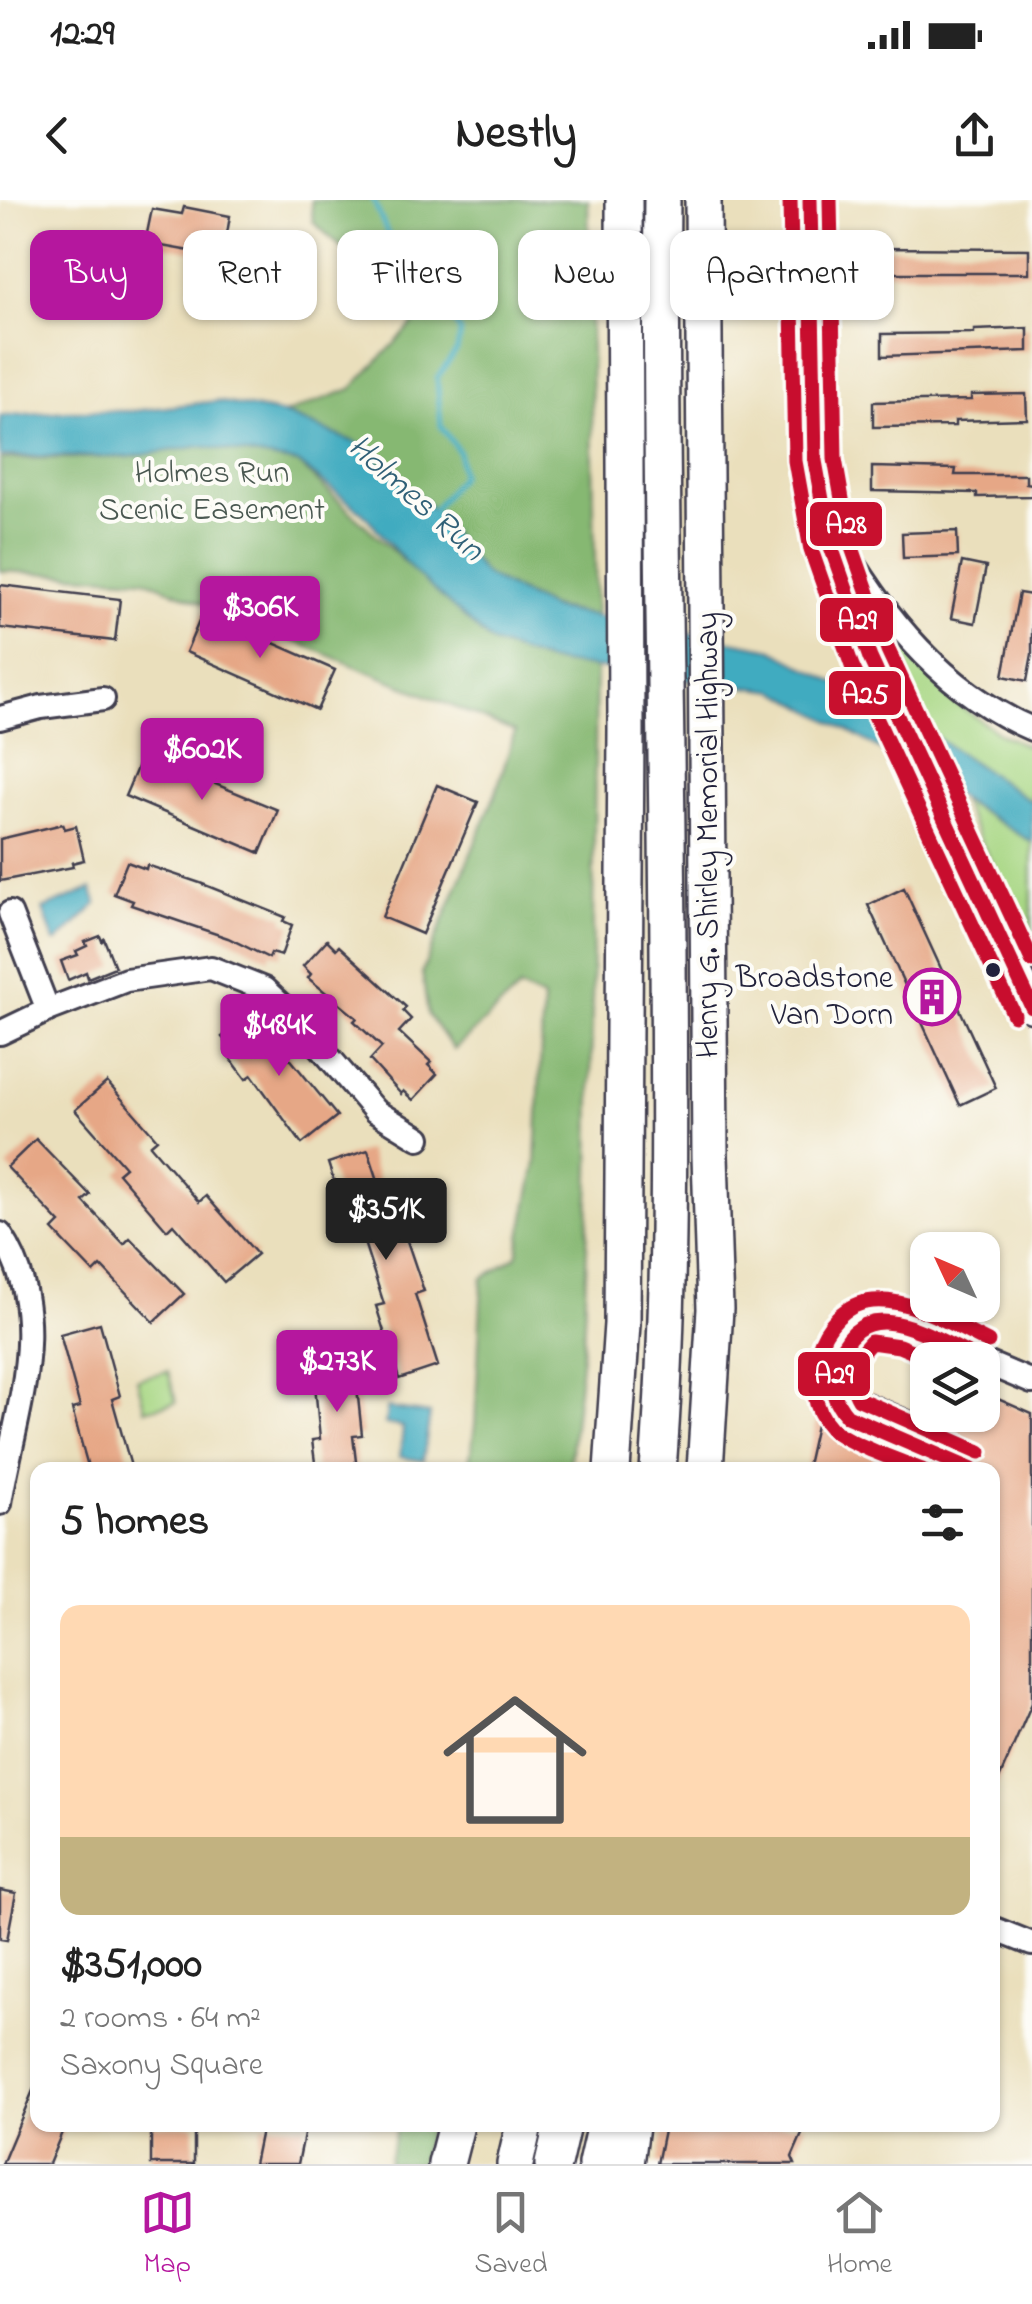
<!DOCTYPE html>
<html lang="en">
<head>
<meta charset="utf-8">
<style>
  body { margin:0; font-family:"Indie Flower",sans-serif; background:#f2f2f2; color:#222; height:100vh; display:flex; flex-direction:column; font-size:38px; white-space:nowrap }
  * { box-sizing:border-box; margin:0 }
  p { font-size:32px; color:#767676 }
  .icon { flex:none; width:55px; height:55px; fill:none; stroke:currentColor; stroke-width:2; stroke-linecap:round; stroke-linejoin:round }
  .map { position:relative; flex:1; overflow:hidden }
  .details { position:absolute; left:30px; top:1262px; width:970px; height:670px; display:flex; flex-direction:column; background:#fff; border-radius:20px; box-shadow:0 2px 8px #0004 }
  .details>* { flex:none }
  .banner { position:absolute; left:30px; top:30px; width:972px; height:90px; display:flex; gap:20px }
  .needle { width:65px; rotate:314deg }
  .buttons { position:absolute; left:910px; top:1032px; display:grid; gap:20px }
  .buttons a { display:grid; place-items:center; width:90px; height:90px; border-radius:20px; background:#fff; box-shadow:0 2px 8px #0004; font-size:50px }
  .price { position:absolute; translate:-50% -85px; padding:0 22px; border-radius:10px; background:#b5179e; color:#fff; font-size:32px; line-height:65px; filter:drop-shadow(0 2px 5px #0008) }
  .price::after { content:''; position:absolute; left:50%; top:60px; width:30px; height:22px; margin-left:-15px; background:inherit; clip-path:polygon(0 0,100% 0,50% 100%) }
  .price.on { background:#222; color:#fff }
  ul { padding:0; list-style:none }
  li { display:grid; align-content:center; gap:20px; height:530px; padding:0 30px }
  li span { display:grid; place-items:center; height:310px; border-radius:20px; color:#555 }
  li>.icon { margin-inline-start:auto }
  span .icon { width:180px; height:180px; fill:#fffc; stroke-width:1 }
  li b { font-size:42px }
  h2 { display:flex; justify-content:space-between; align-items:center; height:120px; padding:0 30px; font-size:42px }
  .tag { padding:0 35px; border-radius:20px; background:#fff; box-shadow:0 2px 8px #0004; font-size:35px; line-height:90px }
  .tag.on { background:#b5179e; color:#fff }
  .status { display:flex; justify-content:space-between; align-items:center; height:70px; padding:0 50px; background:#fff; direction:ltr }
  .status svg { height:28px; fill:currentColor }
  header { display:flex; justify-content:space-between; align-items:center; height:130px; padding:0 30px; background:#fff; font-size:45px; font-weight:700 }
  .tabs { display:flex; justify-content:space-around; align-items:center; height:140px; border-top:2px solid #e0e0e0; background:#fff; font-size:28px; color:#767676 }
  .tabs a { display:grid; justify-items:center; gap:5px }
  .tabs .on { color:#b5179e }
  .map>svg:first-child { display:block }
</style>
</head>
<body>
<div class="status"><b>12:29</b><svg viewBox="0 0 49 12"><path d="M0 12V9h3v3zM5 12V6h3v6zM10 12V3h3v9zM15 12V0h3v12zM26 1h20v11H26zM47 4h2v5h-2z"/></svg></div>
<header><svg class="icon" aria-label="back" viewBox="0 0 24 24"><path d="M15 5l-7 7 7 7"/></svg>Nestly<svg class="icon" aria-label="share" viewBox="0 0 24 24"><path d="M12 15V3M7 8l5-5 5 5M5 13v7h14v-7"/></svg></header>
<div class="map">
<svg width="1032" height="1964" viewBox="0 0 1032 1964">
  <rect width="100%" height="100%" fill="#fdfcf7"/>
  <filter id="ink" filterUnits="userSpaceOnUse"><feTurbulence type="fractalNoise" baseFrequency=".01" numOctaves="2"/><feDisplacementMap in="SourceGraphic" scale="20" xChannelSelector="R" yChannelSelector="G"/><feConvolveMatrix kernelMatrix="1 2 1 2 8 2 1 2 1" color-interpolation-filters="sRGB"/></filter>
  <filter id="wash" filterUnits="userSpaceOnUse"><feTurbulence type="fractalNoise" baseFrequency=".0048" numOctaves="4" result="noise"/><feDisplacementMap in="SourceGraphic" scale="40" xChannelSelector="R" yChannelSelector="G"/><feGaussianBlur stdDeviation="2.25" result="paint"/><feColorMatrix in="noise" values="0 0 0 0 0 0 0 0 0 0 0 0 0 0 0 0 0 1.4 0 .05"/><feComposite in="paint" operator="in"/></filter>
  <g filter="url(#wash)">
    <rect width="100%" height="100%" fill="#eadfbc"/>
    <g fill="#a8d784" stroke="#657c60" stroke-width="2.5">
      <polygon points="867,395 950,499 1000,534 1032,548 1032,602 928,532"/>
      <polygon points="960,600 1032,642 1032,745"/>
      <polygon points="168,1171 176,1202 145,1210 137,1179"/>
    </g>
    <g fill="#86b872" stroke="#546d56" stroke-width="2.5">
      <polygon points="311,0 588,0 596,416 551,407 485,375 426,302 357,243 284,214 351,189 420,117 313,22"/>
      <polygon points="202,245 298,263 492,443 546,461 596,467 590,973 583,1145 569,1270 468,1270 475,1226 482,1079 517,1056 536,964 543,799 520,788 454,850 428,815 422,772 495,595 515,532 144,379 0,371 0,259 127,257"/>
      <polygon points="397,1925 430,1925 420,1964 388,1964"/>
    </g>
    <g fill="#40abc0" stroke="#31667e" stroke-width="2.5">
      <polygon points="217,201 284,214 357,243 426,302 485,375 551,408 769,448 928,532 1032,602 1032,642 861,538 776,491 546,461 492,443 414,372 363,313 298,263 202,246 127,257 0,256 0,216 67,211 133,211"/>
      <polygon points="91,689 97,704 57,742 54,741 43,709"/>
      <polygon points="387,1208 430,1214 423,1261 400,1257 403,1227 385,1224"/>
    </g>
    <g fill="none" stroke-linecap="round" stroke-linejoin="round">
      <polyline stroke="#40abc0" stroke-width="5" points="373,0 394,48 426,80 460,131 457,150 437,178 441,226 459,252 461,275 433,311 435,317"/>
    </g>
    <g id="blocks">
      <g fill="#e6a786">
        <polygon points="184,7 230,16 223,57 145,43 152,9 182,14"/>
        <polygon points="873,48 1029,49 1029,73 873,73"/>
        <polygon points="1028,128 1028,151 882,156 882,134 974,133 974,130"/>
        <polygon points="1026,194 1027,219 955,221 955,226 873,227 873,202 971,200 971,195"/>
        <polygon points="872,267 956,269 955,275 1026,275 1026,283 1032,284 1032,296 977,297 977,293 872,291"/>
        <polygon points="957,331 958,356 903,358 902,333"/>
        <polygon points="962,362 986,367 975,423 951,418"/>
        <polygon points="0,385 120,399 115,441 0,428"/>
        <polygon points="1019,393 1032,395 1032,454 1027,481 1003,476"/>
        <polygon points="203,412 335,470 317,510 186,452"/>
        <polygon points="143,554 278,610 260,653 125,596"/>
        <polygon points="437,585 478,602 422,734 382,717"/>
        <polygon points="63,624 65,629 76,626 84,660 72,663 73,667 0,681 0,639"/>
        <polygon points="127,662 146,669 147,665 200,683 285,717 283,721 292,725 281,756 271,753 269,758 228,738 131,705 133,701 114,694"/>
        <polygon points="904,688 996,888 960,905 868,705"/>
        <polygon points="100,736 102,741 104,739 115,767 88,778 86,772 68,780 61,761 78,755 76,751 87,746 85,742"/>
        <polygon points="327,740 336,749 339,746 406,807 403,811 411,819 399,832 431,862 428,865 437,874 413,900 403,891 401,894 370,860 382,847 354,821 357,818 308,778 311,774 303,766"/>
        <polygon points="249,816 260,831 265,828 337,916 302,944 252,875 246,879 228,855 233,851 222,837"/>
        <polygon points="107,882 157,939 150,945 199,1002 206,996 257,1054 224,1082 173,1024 167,1030 118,973 125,967 75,910"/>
        <polygon points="36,939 90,995 83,1001 124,1044 130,1038 184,1094 154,1122 101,1066 94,1073 53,1030 60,1023 7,967"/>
        <polygon points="368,950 392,1023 400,1020 424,1091 415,1094 438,1166 399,1179 376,1106 384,1104 361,1033 352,1036 328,963"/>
        <polygon points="100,1123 120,1196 112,1199 132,1270 89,1270 72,1209 80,1207 60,1134"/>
        <polygon points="354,1159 362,1235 353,1236 357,1270 316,1270 312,1240 320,1239 313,1163"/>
        <polygon points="845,1182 949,1227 954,1215 982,1215 982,1192 1032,1214 1032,1503 992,1595 992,1270 806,1270 824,1189 835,1190"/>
        <polygon points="0,1690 16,1693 7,1740 0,1739"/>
        <polygon points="37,1881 38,1925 65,1925 49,1964 2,1964"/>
        <rect x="151" y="1925" width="43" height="39"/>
        <polygon points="262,1925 306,1925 298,1964 254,1964"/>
        <polygon points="665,1925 806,1925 792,1957 795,1964 657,1964"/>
      </g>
    </g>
  </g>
  <g filter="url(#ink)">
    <use href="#blocks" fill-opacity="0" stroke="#403e4e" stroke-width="2.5"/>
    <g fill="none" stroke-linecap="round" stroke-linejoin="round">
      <g stroke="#403e4e" stroke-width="28">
        <g id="minor">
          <path d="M832,326C878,411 942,491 1032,529"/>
          <polyline points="0,518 41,507 103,499"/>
          <polyline points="10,713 48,810"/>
          <polyline points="0,833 48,810 126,780 211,768 264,789 300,823 375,911 419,938"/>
          <path d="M0,1034C56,1116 14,1215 0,1303"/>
          <polyline points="982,1161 1032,1182"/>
          <path d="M831,1176C835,1165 838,1149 845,1140C873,1097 945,1145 980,1160"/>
          <polyline points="992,1728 1032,1744"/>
        </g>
      </g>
      <g stroke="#403e4e" stroke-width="35">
        <path id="major" d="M810,0L815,261C827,378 873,466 922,571C959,649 995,728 1032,807"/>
      </g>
      <g stroke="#403e4e" stroke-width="40">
        <g id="highway">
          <polyline points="703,0 710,956 715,1109 705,1270"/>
          <polyline points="612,1270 622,1124 626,530 624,0"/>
          <path d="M658,1270C671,1099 669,928 668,756C667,504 659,252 662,0"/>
          <polyline points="446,1964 456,1925"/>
          <polyline points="515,1964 524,1925"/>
          <polyline points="553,1964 562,1925"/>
          <polyline points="596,1964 605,1925"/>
          <polyline points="626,1964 631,1925"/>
        </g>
      </g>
      <use href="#minor" stroke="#fff" stroke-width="22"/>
      <use href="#major" stroke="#fff" stroke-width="30"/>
      <use href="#highway" stroke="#fff" stroke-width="35"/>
      <g stroke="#fdfcf7" stroke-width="22">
        <g id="bus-1">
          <polyline points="810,0 815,261 830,344 870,458 1032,807"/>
          <path d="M972,1270L847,1216C833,1200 829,1185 836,1165C860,1085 930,1137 980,1160"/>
        </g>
      </g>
      <g stroke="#fdfcf7" stroke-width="22">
        <g id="bus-2">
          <polyline points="790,0 795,261 811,350 852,466 1014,815"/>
          <path d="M933,1160L899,1146L871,1142C856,1157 847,1180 859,1199L980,1252"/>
        </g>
      </g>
      <g stroke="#fdfcf7" stroke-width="22">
        <g id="bus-3">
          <polyline points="830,0 835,259 849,339 888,450 1032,760"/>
          <path d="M922,1270C900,1261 846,1243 831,1228C795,1191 817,1105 873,1101C913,1098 954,1126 988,1142"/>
        </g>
      </g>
      <use href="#bus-1" stroke="#c8102e" stroke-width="15"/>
      <use href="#bus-2" stroke="#c8102e" stroke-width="15"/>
      <use href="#bus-3" stroke="#c8102e" stroke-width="15"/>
    </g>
  </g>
  <defs>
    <g id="building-ring" transform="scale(2.875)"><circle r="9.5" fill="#fdfcf7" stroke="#b5179e" stroke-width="1.5"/><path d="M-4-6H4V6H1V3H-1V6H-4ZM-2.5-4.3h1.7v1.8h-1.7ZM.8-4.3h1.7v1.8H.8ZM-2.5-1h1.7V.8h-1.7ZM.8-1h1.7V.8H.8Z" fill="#b5179e"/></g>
  </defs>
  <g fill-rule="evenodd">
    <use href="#building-ring" x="932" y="797"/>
  </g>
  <circle fill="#22223b" stroke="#fdfcf7" stroke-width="4" cx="993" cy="770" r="9"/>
  <g text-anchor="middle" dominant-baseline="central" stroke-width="8" stroke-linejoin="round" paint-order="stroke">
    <g font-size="32" fill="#4a5851" stroke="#fdfcf7">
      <text x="212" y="274">Holmes Run<tspan x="212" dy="37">Scenic Easement</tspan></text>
    </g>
    <g font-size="32" fill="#22223b" stroke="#fdfcf7">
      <text transform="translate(709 635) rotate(-90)">Henry G. Shirley Memorial Highway</text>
    </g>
    <g font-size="32" fill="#22223b" stroke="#fdfcf7" text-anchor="end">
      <text x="893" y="779">Broadstone<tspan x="893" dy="37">Van Dorn</tspan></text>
    </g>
    <g font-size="35" font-style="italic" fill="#306077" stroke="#fdfcf7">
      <text transform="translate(415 299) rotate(42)">Holmes Run</text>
    </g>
  </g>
  <g stroke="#fdfcf7" stroke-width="4">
    <rect x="808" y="300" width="76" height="48" rx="10" fill="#c8102e"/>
    <rect x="818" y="396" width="77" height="48" rx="10" fill="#c8102e"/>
    <rect x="827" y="469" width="76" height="48" rx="10" fill="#c8102e"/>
    <rect x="796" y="1150" width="76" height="48" rx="10" fill="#c8102e"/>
  </g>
  <g font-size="28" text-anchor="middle" font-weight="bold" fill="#fff">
    <text x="846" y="333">A28</text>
    <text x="857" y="429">A29</text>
    <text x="865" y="503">A25</text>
    <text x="834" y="1183">A29</text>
  </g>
</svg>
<div class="buttons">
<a><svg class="needle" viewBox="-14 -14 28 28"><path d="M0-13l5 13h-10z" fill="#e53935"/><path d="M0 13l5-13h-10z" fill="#767676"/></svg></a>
<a><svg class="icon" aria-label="layers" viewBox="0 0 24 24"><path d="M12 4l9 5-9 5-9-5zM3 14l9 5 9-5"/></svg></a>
</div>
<b class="price" style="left:260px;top:461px">$306K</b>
<b class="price" style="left:202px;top:603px">$602K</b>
<b class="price" style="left:279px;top:879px">$484K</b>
<b class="price on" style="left:386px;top:1063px">$351K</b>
<b class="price" style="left:337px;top:1215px">$273K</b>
<div class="banner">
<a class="tag on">Buy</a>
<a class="tag">Rent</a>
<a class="tag">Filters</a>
<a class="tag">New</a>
<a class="tag">Apartment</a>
</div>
<section class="details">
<h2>5 homes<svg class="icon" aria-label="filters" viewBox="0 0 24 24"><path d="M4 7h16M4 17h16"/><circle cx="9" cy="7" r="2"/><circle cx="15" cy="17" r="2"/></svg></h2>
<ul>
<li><span style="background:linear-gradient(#ffd9b3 75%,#c2b280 0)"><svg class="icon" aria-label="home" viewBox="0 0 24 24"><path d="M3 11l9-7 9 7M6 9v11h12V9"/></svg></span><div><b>$351,000</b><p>2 rooms · 64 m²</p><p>Saxony Square</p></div></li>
</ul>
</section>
</div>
<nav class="tabs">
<a class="on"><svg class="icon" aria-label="map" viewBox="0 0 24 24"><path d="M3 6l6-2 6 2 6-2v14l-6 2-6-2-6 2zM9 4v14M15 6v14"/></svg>Map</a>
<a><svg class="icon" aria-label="saved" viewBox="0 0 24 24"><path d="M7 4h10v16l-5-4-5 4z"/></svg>Saved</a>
<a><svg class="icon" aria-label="home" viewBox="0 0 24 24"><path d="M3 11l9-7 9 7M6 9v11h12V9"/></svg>Home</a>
</nav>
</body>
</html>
